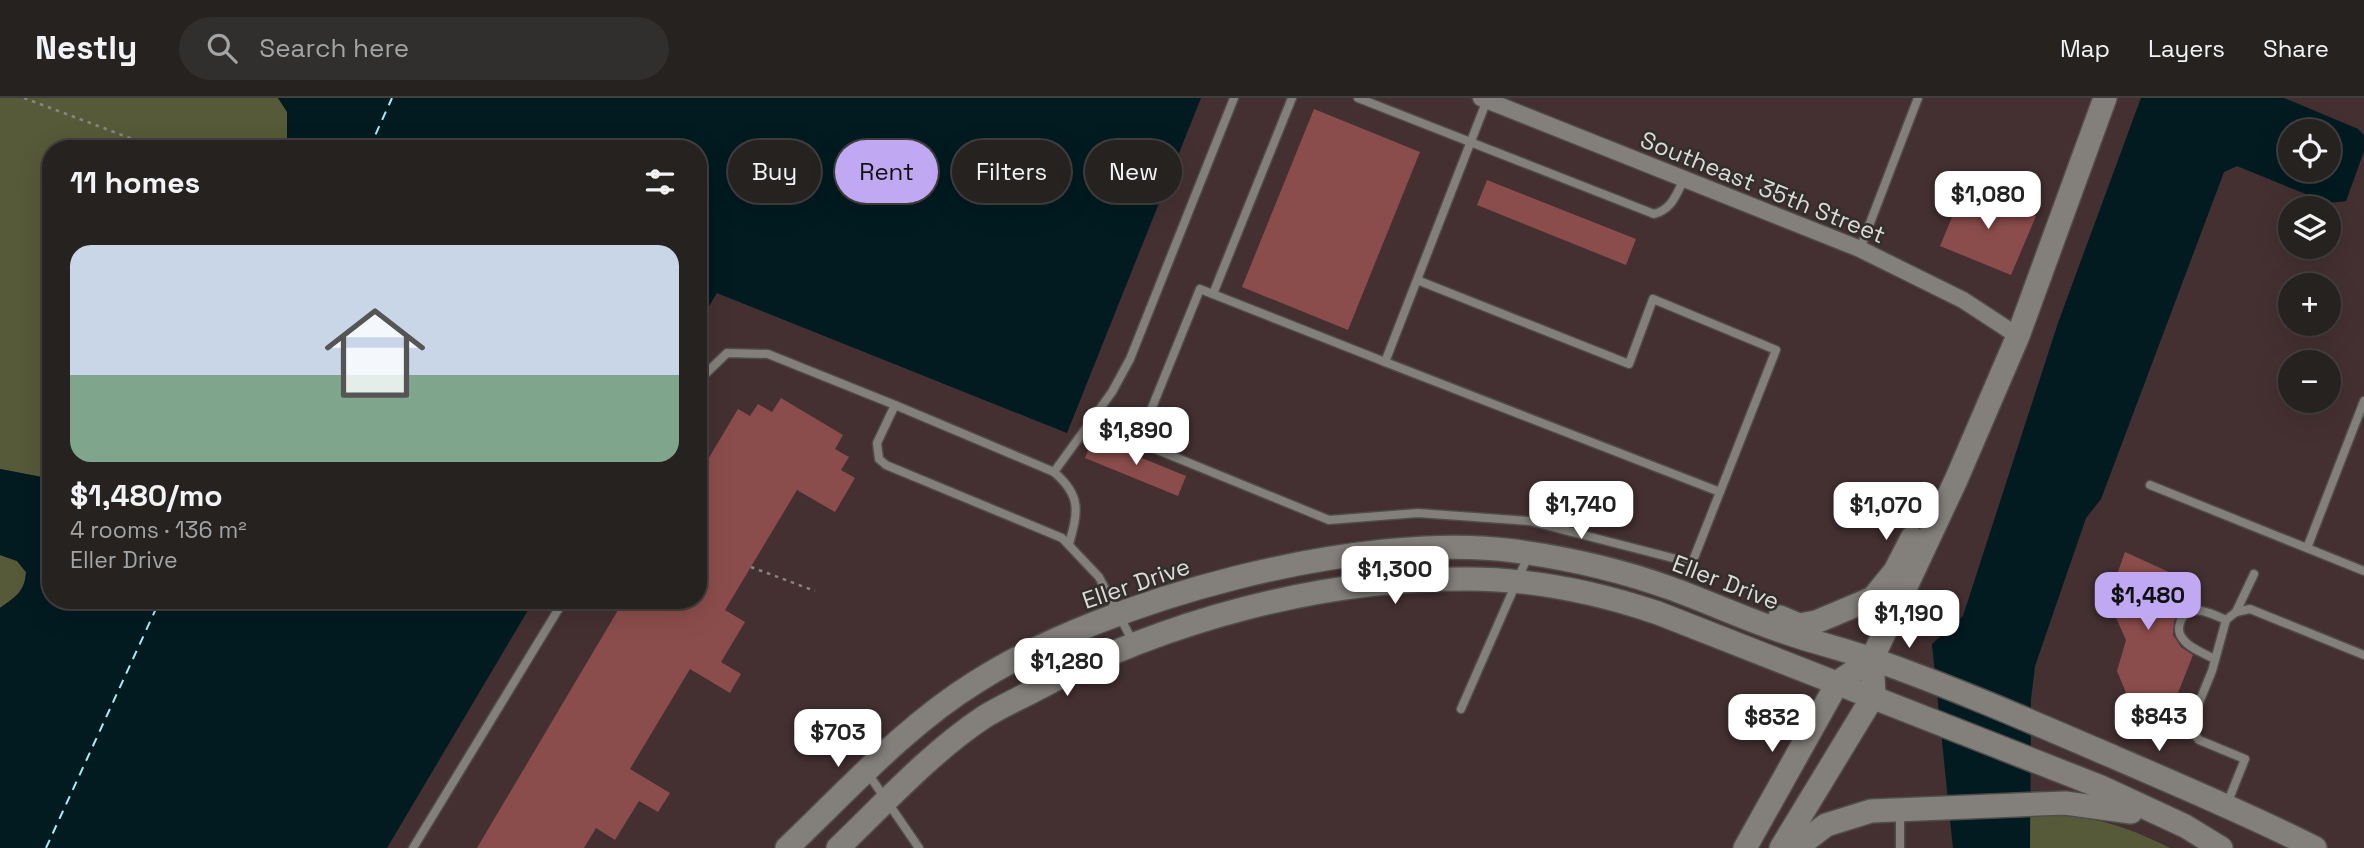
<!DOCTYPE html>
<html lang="en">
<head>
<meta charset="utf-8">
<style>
  body { margin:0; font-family:"Space Grotesk",sans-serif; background:#312f2d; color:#f1f3f6; height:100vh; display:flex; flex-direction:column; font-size:26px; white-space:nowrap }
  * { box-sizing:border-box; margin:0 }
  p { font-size:23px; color:#a3a4a5 }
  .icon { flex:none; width:38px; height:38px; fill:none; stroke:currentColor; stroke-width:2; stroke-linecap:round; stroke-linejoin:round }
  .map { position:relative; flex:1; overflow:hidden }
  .side { position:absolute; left:42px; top:42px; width:665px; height:469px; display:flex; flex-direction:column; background:#252220; border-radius:28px; box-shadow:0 7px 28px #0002,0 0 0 2px #423f3e }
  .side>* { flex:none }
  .banner { position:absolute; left:728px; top:42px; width:665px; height:63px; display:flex; gap:14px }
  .buttons { position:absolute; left:2278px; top:21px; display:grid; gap:14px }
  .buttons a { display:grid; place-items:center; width:63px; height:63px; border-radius:50%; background:#252220; box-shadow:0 7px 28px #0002,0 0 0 2px #423f3e; font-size:35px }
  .price { position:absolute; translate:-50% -60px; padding:0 16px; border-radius:14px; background:#fff; color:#222; font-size:23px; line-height:46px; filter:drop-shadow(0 2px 4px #0008) }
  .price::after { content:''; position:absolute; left:50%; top:42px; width:21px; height:16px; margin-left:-10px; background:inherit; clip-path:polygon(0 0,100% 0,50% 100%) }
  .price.current { background:#c0a8f3; color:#111 }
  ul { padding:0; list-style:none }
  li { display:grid; align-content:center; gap:14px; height:371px; padding:0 28px }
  li span { display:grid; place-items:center; height:217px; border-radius:21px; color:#555 }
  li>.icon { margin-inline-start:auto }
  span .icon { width:126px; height:126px; fill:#fffc; stroke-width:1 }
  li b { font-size:30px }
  h2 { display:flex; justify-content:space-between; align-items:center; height:84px; padding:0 28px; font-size:30px }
  .chip { padding:0 24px; border-radius:32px; background:#252220; box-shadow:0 7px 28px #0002,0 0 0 2px #423f3e; font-size:24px; line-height:63px }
  .chip.current { background:#c0a8f3; color:#111 }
  header { display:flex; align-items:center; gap:42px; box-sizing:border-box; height:98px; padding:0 35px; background:#252220; border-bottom:2px solid #423f3e }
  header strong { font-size:33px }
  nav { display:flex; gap:38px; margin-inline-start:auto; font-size:24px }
  .search { width:490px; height:63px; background:#312f2d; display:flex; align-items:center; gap:18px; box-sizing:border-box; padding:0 24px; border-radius:38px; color:#a3a4a5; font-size:26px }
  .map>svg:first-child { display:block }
</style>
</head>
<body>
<header>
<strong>Nestly</strong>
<div class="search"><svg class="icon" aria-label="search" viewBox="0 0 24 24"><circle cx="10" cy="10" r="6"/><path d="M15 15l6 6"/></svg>Search here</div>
<nav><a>Map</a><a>Layers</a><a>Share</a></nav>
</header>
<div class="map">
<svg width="2364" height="750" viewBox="0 0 2364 750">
  <rect width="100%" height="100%" fill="#312e2b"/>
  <g fill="#443031" fill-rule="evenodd">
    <polygon points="1201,0 2141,0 2058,225 1963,518 1932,546 1953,750 387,750 534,502 698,502 698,226 716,195 1067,335"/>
    <polygon points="2284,0 2364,0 2364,37 2358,31"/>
    <path d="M2364,53V750H2030L2031,601L2035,568L2086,420L2101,401L2224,74L2237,68L2328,105L2346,103ZM2291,110H2329V149H2291ZM2291,187H2329V226H2291ZM2291,264H2329V303H2291Z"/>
  </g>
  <g fill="#565a38">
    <polygon points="0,0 278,0 287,13 287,51 51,51 51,378 47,380 0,371"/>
    <path d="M0,457L17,463L26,474C25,493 15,500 0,510Z"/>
    <path d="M2030,716C2086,716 2120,725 2170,750H2030Z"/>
  </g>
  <g fill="#021b20" fill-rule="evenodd">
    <polygon points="278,0 1201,0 1067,335 717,195 698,226 698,51 287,51 287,14"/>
    <path d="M2141,0H2284L2358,31L2364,37V53L2346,103L2328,105L2237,68L2224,74L2101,401L2086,420L2035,568L2031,601L2030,750H1953L1932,546L1963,518L2058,225ZM2291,33H2329V72H2291Z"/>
    <path d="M0,371L47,380L51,378V502H534L387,750H0V510C15,499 25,494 26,474L17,463L0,457Z"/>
  </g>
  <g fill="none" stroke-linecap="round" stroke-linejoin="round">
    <g stroke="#aaebf9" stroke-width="2" stroke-dasharray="9 7" stroke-linecap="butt">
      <polyline points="369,51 392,0"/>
      <polyline points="46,750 160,502"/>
    </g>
  </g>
  <g fill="#8b4d4b">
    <polygon points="1314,11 1420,54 1348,232 1242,189"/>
    <polygon points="1487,82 1636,141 1626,167 1477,107"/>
    <polygon points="1965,88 2036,118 2011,177 1940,148"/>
    <polygon points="781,300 843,337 835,351 849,359 841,372 855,380 835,414 797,392 725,512 745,524 721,564 741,576 735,586 730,595 690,571 630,671 670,695 658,714 639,703 615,742 596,730 584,750 477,750 624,502 698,502 698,378 738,311 750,318 758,306 772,314"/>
    <polygon points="1093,340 1186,378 1178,398 1085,360"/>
    <polygon points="2125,454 2169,474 2184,508 2174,523 2173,537 2181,549 2193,557 2178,595 2138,613 2132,609 2117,573 2126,542 2108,502"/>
  </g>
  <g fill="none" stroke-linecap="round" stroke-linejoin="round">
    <g stroke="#4f4d4a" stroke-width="11">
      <g id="lane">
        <path d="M1358,0L1654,116C1672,111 1676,97 1684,81"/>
        <polyline points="1860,151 1918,0"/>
        <polyline points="1417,182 1629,266 1653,201 1776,252 1692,465 1529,423 1418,415 1329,422 1138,344 1200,191 1385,264 1487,2"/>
        <polyline points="1213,196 1292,0"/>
        <polyline points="1385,264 1720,394"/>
        <polyline points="698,283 727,255 768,256 895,307 877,345 879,361 886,367 1062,440 1099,479 1133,544"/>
        <path d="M895,307L1054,374C1082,398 1078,414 1069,446"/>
        <polyline points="1054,374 1112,294 1130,261 1234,0"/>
        <polyline points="2150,387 2364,473"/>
        <polyline points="2307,450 2364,303"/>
        <polyline points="2236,514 2254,476"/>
        <path d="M2215,561C2205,556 2189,550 2183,541C2179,537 2178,530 2180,525C2186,502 2213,516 2226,522"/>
        <polyline points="1461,611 1528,458"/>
        <polyline points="867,674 919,750"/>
        <polyline points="2227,706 2245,661 2199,642 2189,629 2212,573 2226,522 2236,514 2250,511 2364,557"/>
        <polyline points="413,750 564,502"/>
        <polyline points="1900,750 1900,714"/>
      </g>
    </g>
    <g stroke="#4f4d4a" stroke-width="19">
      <polyline id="street" points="1481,0 1860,151 1963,202 2018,238"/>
    </g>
    <g stroke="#4f4d4a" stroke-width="26">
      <g id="secondary">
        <polyline points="1780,519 1799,527 1816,524 1873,500 1895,473 1912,440"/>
        <path d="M787,750C847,693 905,628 976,584C1106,501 1362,432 1515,453C1567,460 1620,472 1670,490C1709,504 1747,522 1787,535C1816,545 1846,552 1875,562C1957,591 2037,626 2116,660C2183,689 2250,717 2315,750"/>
        <path d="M838,750C885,705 930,655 984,619C1000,609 1018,601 1035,592C1164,523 1319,481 1467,481C1532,481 1596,494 1658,515L2101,689L2185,728L2221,750"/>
        <polyline points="1745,750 1838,584 1872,561"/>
        <polyline points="1781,750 1874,597 1872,561 1956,382 2018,238 2105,0"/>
        <polyline points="1796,750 1826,727 1871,713 2065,705 2131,714"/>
      </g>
    </g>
    <g stroke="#878582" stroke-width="2.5" stroke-dasharray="3.5 5" stroke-linecap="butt">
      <polyline points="24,0 159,51"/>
      <polyline points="751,469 815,493"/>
    </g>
    <use href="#lane" stroke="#837f7b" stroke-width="8"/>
    <use href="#street" stroke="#837f7b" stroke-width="16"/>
    <use href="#secondary" stroke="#837f7b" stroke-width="23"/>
  </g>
  <g text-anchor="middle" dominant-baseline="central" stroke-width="5" stroke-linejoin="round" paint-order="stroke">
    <g font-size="24" fill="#dbdad7" stroke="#312e2b">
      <text transform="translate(1763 89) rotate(22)">Southeast 35th Street</text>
      <text transform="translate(1726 484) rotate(21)">Eller Drive</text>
      <text transform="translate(1136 485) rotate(-19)">Eller Drive</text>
    </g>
  </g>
</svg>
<div class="buttons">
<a><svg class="icon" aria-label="locate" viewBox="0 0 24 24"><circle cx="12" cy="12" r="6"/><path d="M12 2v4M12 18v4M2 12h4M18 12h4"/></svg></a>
<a><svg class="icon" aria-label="layers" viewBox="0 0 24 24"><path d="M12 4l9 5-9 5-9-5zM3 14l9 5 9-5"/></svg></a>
<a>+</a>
<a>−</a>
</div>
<b class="price" style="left:1988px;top:133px">$1,080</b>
<b class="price" style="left:1136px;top:369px">$1,890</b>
<b class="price" style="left:1581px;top:443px">$1,740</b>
<b class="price" style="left:1886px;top:444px">$1,070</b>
<b class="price" style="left:1395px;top:508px">$1,300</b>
<b class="price current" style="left:2148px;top:534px">$1,480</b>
<b class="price" style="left:1909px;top:552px">$1,190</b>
<b class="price" style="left:1067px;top:600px">$1,280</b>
<b class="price" style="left:2159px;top:655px">$843</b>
<b class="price" style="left:1772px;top:656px">$832</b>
<b class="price" style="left:838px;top:671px">$703</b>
<div class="banner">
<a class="chip">Buy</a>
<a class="chip current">Rent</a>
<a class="chip">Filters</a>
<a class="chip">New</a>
</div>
<section class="side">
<h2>11 homes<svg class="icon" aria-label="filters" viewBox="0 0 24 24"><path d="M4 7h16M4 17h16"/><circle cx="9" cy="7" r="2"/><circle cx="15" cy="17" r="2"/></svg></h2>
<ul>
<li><span style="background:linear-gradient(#c9d6e8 60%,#7fa58c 0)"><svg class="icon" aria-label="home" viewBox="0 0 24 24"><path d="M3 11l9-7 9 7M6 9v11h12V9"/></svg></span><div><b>$1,480/mo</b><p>4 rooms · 136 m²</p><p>Eller Drive</p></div></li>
</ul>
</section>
</div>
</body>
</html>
